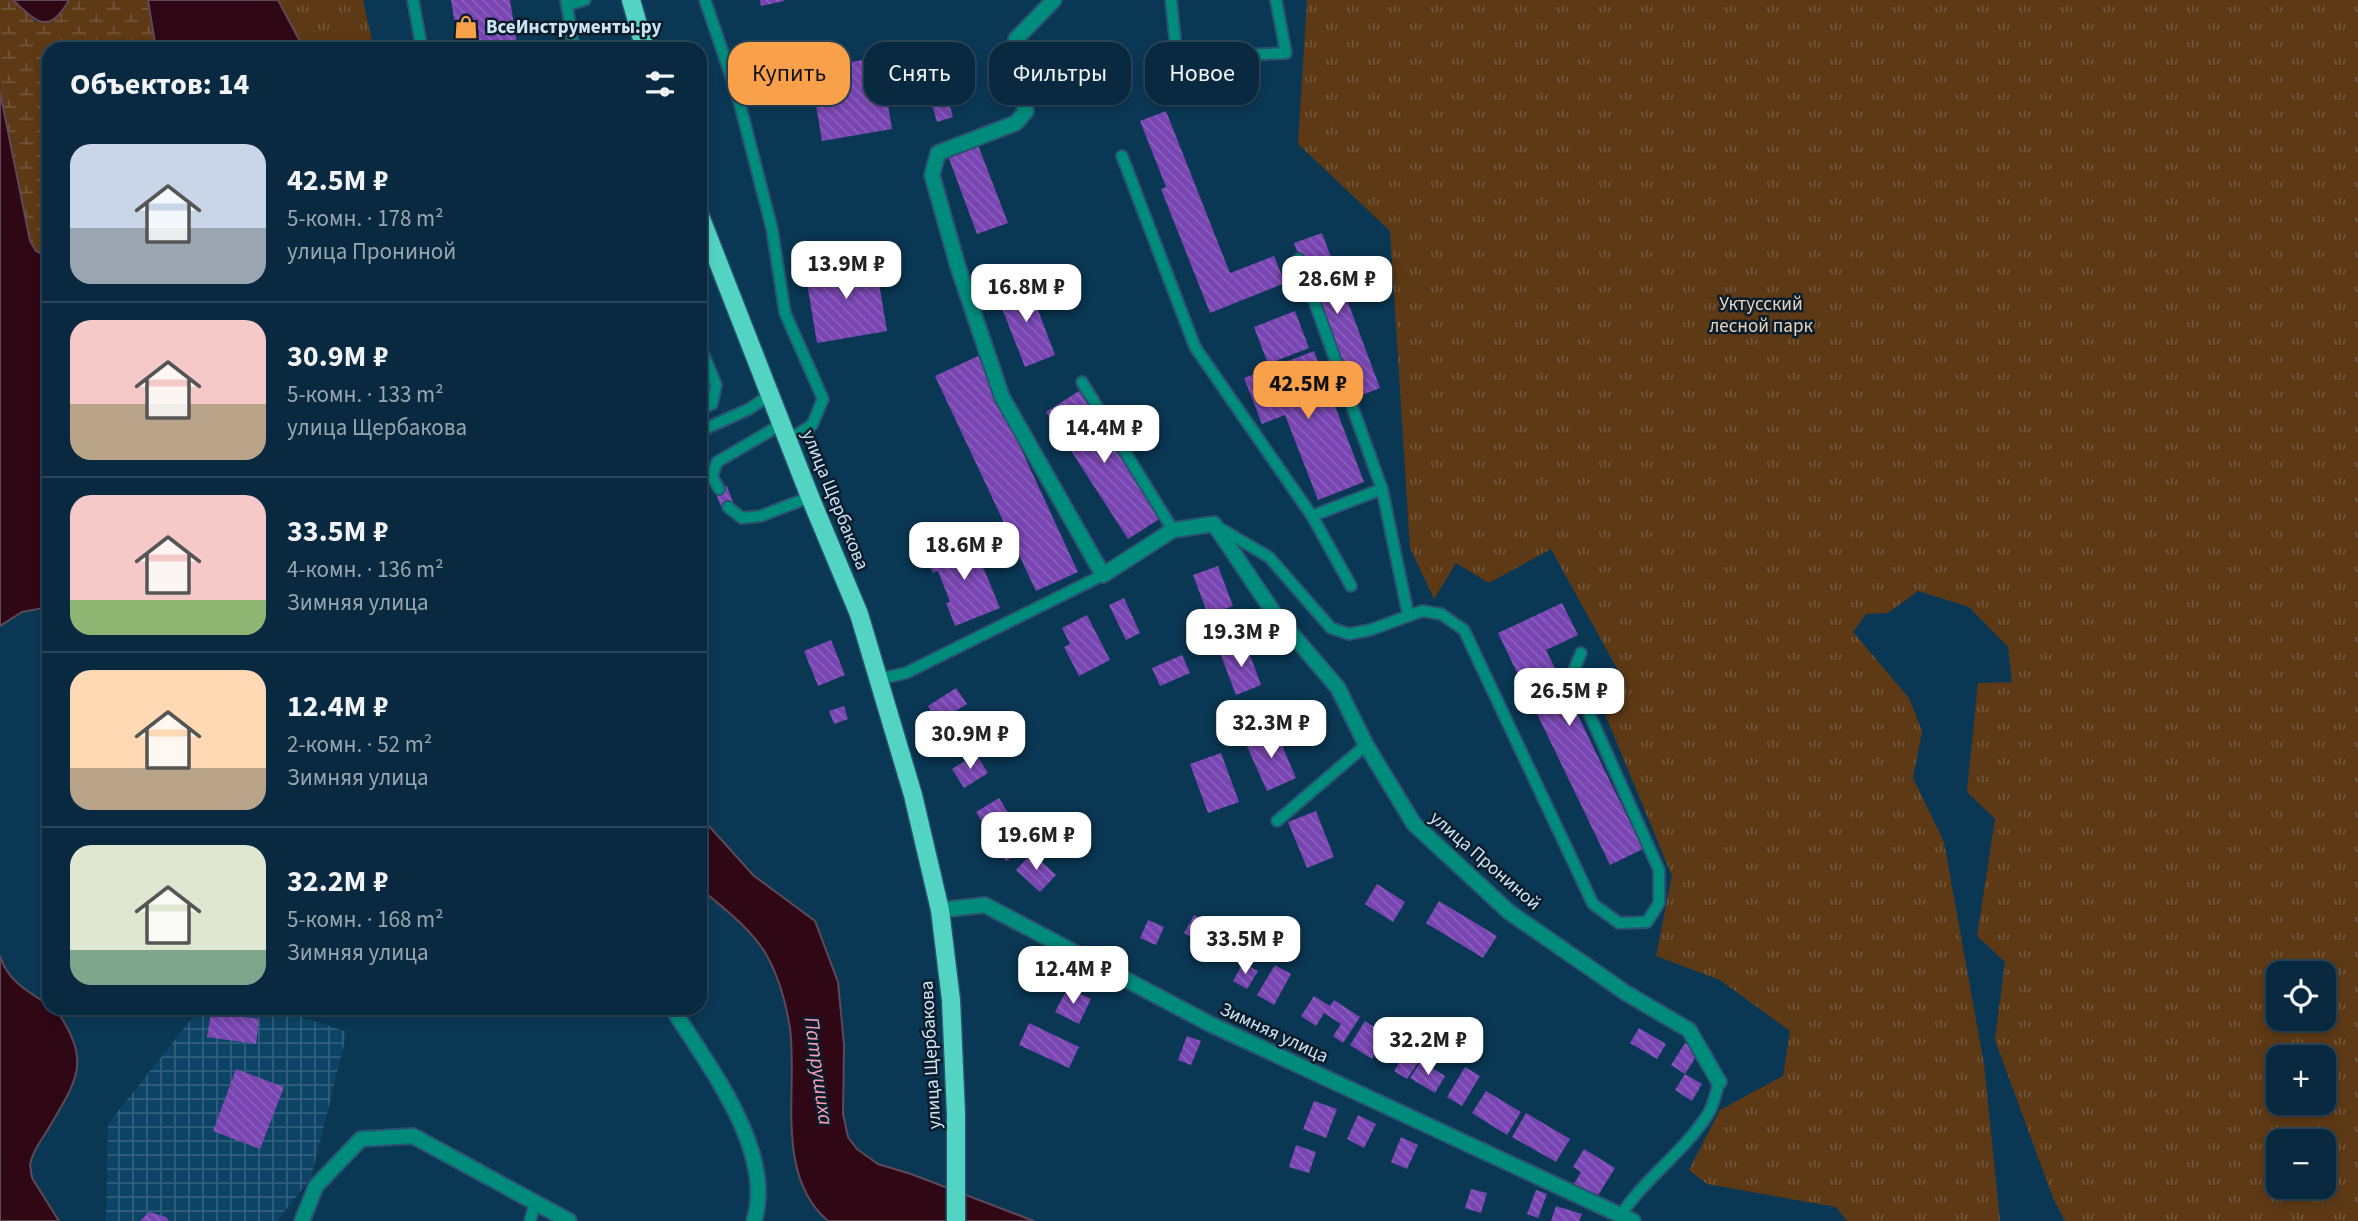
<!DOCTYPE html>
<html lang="ru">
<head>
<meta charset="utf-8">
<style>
  body { margin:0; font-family:"Source Sans 3",sans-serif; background:#113146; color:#f1f3f6; height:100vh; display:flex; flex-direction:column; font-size:26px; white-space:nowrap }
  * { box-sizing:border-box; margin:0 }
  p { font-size:23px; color:#98a6b0 }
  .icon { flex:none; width:38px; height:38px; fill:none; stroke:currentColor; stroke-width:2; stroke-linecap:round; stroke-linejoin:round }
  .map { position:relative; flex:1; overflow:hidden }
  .sheet { position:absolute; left:42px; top:42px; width:665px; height:973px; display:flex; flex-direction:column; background:#08293f; border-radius:21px; box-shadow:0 4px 10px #0003,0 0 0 2px #294559 }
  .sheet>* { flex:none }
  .guide { position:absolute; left:728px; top:42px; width:665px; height:63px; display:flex; gap:14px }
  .fabs { position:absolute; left:2266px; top:961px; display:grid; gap:14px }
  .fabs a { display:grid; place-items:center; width:70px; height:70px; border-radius:14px; background:#08293f; box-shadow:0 4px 10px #0003,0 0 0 2px #294559; font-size:35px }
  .price { position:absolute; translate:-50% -60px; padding:0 16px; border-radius:14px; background:#fff; color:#222; font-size:23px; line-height:46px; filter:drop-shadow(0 2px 4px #0008) }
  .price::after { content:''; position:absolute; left:50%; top:42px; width:21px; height:16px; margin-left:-10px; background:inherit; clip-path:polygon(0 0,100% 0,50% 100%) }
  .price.current { background:#f8a14a; color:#111 }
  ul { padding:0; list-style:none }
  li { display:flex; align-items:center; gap:21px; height:175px; padding:0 28px }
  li+li { border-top:2px solid #294559 }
  li span { display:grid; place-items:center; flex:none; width:196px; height:140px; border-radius:21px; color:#555 }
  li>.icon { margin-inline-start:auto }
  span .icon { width:84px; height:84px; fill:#fffc; stroke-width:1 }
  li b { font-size:30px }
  h2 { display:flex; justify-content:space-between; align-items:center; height:84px; padding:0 28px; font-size:30px }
  .pill { padding:0 24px; border-radius:21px; background:#08293f; box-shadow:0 4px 10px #0003,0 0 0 2px #294559; font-size:24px; line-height:63px }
  .pill.current { background:#f8a14a; color:#111 }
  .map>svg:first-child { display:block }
</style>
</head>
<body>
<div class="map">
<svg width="2358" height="1221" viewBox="0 0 2358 1221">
  <defs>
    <pattern id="industrial-grid" width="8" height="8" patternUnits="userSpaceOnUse" patternTransform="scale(1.75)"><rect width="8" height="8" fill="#0d4465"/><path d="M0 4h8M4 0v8" fill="none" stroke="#2f5f7c"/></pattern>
    <pattern id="wetland-marsh" width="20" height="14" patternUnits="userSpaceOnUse" patternTransform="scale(1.75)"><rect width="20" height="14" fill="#5d3916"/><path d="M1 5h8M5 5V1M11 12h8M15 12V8" fill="none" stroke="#735638"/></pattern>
    <pattern id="park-tufts" width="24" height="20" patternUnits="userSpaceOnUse" patternTransform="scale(1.75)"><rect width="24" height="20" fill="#5d3916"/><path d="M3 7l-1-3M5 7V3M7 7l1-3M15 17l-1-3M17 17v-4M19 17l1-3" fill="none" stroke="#735638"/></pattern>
    <pattern id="building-back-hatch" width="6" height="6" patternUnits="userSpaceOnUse" patternTransform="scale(1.75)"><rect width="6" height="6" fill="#7945b2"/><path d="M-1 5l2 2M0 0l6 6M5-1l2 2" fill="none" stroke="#8b60bd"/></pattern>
  </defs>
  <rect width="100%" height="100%" fill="#0a3754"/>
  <polygon fill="url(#industrial-grid)" points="200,1008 274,1008 347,1032 311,1178 277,1221 106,1221 108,1124"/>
  <polygon fill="url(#wetland-marsh)" points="0,0 13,0 36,22 63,11 69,0 148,0 156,49 49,49 49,257 36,251 30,241 15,175 0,92"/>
  <g fill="url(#park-tufts)" fill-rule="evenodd">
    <polygon points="278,0 363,0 374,49 304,49"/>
    <path d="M1307,0H2358V1221H2065L2053,1198L1995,1040L2005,962L1977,936L1995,819L1967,792L1978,683L2012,682L2008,647L1969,607L1918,591L1888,613L1866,614L1853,632L1909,698L1922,731L1913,778L1944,842L1984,1064L2000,1221H1847L1836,1207L1707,1184L1689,1170L1720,1110L1783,1076L1790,1031L1720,980L1656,956L1672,876L1605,714L1625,683L1551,549L1489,583L1456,563L1434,599L1410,548L1390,231L1298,144ZM2324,973V1018H2278V973ZM2278,1057H2324V1102H2278ZM2278,1141H2324V1186H2278Z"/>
  </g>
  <g fill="#2f0715" stroke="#5e4958" stroke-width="2">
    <path d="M13,0H69C49,36 36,22 13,0Z"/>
    <polygon points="148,0 278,0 304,49 156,49"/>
    <polygon points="0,92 30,241 36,251 49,257 49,607 22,612 0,626"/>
    <path d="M700,816L753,875L815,921L838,982L844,1045L843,1114L848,1137L857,1149L878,1164L911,1174L1034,1221H828C774,1175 798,1089 790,1028C786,1004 779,977 767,956C753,930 723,908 700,888Z"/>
    <path d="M0,956C7,980 28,992 49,1005V1008H55C93,1063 77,1079 47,1131C40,1142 32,1153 30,1165L32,1178L59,1221H0Z"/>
  </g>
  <g fill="url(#building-back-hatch)">
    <polygon points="451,0 510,0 518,49 459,49"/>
    <polygon points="760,0 784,0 784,1 761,6"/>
    <polygon points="880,57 892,129 822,141 810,69"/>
    <polygon points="948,100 953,117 937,122 932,105"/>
    <polygon points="1166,111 1230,273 1274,256 1285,283 1210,313 1161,189 1166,187 1140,121"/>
    <polygon points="978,145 1008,223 977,234 948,156"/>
    <polygon points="1322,233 1380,388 1352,399 1294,243"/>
    <polygon points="875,259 887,331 817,343 805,271"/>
    <polygon points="1027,281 1055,355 1025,367 996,293"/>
    <polygon points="1295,311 1309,348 1268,364 1254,327"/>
    <polygon points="1314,351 1364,482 1318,500 1285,415 1262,424 1244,378"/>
    <polygon points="978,356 1078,572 1036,591 935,376"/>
    <polygon points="1079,391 1161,518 1128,539 1046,412"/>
    <polygon points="727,486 734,505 722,509 715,491"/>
    <polygon points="971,538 1000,608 955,626 946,603 950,602 938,571 933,573 926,557"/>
    <polygon points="1218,566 1233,606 1208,615 1193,575"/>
    <polygon points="1124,598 1140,633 1126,640 1109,605"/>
    <polygon points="1562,603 1578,635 1546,650 1643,849 1610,865 1498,633"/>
    <polygon points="1087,615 1110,660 1079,676 1064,647 1070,644 1062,628"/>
    <polygon points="831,640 845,675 818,686 804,651"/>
    <polygon points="1246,644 1261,685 1236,695 1220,653"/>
    <polygon points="1182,655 1190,673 1160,686 1152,668"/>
    <polygon points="956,688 967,704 938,722 928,706"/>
    <polygon points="844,706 848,719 834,724 829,711"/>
    <polygon points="1275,729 1296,778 1267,791 1245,742"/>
    <polygon points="1221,753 1239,802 1208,813 1190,764"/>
    <polygon points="976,754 988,773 964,788 952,769"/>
    <polygon points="999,798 1029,847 1006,861 976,812"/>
    <polygon points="1316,811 1334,857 1307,868 1288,822"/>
    <polygon points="1032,853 1056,875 1040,892 1016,870"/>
    <polygon points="1377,884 1405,902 1393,922 1365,904"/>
    <polygon points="1439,901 1497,936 1483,958 1426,923"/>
    <polygon points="1194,915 1207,922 1197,940 1184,933"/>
    <polygon points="1148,920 1164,927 1156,945 1140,938"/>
    <polygon points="1243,963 1258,971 1247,989 1233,981"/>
    <polygon points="1275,965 1291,974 1274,1005 1257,995"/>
    <polygon points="1068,987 1091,999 1079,1024 1055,1012"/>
    <polygon points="1314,996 1330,1006 1334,1000 1360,1017 1343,1043 1333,1036 1341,1024 1324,1013 1316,1026 1301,1016"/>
    <polygon points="211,1012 259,1019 256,1044 207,1037"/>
    <polygon points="1365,1021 1388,1036 1372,1059 1350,1045"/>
    <polygon points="1029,1023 1079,1047 1069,1068 1019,1045"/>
    <polygon points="1639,1028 1666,1044 1657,1059 1630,1043"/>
    <polygon points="1187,1036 1201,1041 1191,1065 1178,1060"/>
    <polygon points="1685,1043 1699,1052 1685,1074 1671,1065"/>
    <polygon points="1411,1045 1424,1054 1407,1079 1394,1071"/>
    <polygon points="1421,1061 1445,1076 1435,1093 1410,1078"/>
    <polygon points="1465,1067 1480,1076 1462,1106 1447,1097"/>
    <polygon points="236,1069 284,1087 260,1149 213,1131"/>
    <polygon points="1685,1074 1702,1084 1692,1101 1675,1090"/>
    <polygon points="1486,1091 1521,1112 1507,1135 1472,1113"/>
    <polygon points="1314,1101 1337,1109 1326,1138 1303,1129"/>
    <polygon points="1526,1113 1570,1139 1556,1162 1512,1137"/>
    <polygon points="1358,1115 1376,1124 1364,1148 1347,1139"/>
    <polygon points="1401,1137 1418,1145 1407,1169 1391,1162"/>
    <polygon points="1296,1145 1316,1152 1309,1173 1289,1167"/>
    <polygon points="1584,1149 1615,1168 1597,1197 1574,1184 1581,1172 1573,1167"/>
    <polygon points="1471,1189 1487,1193 1481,1213 1465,1208"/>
    <polygon points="1536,1190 1547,1194 1538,1218 1527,1214"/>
    <polygon points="1556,1206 1582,1214 1579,1221 1551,1221"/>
    <polygon points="149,1212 166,1217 169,1221 140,1221"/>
  </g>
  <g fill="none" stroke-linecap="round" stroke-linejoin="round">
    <g stroke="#29536e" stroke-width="14">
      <g id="service">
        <polyline points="413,0 422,49"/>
        <polyline points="566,0 574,49"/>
        <polyline points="705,0 738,97 772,229 785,313 823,399 812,425 788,440"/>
        <polyline points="1171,0 1177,58 1286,53 1276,0"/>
        <polyline points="567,5 585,0"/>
        <polyline points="1122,156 1195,347 1312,516 1351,586"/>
        <polyline points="1299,259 1382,489 1408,614"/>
        <polyline points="700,346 716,385 712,404 700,408"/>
        <polyline points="1082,382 1173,530"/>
        <polyline points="700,431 749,409 770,395"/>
        <polyline points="719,489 712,476 717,462 782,424"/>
        <polyline points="728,507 742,518 761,516 810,497"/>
        <polyline points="1312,516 1382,489"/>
        <polyline points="1218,527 1269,557 1331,628 1349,634 1370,630 1422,611 1441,614 1464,630 1593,904 1619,923 1647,922 1659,903 1659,870 1572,675 1581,653"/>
        <polyline points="879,679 906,673 1103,575"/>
        <polyline points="1277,821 1366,745"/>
        <path d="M1621,1215C1645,1178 1684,1152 1708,1114C1714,1105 1716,1092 1719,1082"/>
        <polyline points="530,1221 535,1204"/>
      </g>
    </g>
    <g stroke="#29536e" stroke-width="18">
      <g id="minor">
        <polyline points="1054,0 1016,39 1013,71 1026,111 1016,123 938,153 932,175 958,267 1002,397 1103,575 1173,530 1214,524 1274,613 1338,688 1366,745 1414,824 1509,912 1626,993 1689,1030 1719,1082"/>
        <polyline points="940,910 985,905 1210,1024 1633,1221"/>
        <path d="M672,1008C707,1064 776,1152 754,1221"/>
        <polyline points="302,1221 316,1186 361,1139 413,1136 569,1221"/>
      </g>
    </g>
    <g stroke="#29536e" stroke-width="21">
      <g id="primary">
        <polyline points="631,0 645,49"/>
        <polyline points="700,216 810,497 859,614 913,795 940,910 951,1000 956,1114 956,1221"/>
      </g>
    </g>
    <use href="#service" stroke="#008c7d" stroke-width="10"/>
    <use href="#minor" stroke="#008c7d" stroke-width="14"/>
    <use href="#primary" stroke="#53d4c2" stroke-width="18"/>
  </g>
  <defs>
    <g id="shop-bare" transform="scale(1.89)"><path d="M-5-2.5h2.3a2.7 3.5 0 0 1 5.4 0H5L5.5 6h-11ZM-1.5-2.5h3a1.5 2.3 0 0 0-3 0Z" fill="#f8a14a" stroke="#0b1d2a" stroke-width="2.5" paint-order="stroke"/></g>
  </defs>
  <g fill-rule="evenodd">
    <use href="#shop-bare" x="466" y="27"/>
  </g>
  <g text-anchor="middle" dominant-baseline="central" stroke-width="5" stroke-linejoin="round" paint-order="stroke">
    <g font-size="19" font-weight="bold" fill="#cde4f6" stroke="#0b1d2a" text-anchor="start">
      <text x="486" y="27">ВсеИнструменты.ру</text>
    </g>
    <g font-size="19" fill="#edd4bf" stroke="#0b1d2a">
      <text x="1761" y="304">Уктусский<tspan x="1761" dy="22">лесной парк</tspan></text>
    </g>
    <g font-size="19" fill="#cde4f6" stroke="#0b1d2a">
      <text transform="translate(835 500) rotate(68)">улица Щербакова</text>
      <text transform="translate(1485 861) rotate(41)">улица Прониной</text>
      <text transform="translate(1274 1033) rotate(25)">Зимняя улица</text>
      <text transform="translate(931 1055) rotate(-93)">улица Щербакова</text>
    </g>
    <g font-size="21" font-style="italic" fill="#fe9db8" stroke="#0b1d2a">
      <text transform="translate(819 1071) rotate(82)">Патрушиха</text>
    </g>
  </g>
</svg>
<div class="fabs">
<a><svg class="icon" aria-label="locate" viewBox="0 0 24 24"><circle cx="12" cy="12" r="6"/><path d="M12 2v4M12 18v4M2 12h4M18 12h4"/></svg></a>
<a>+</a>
<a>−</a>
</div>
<b class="price" style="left:846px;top:301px">13.9M ₽</b>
<b class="price" style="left:1337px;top:316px">28.6M ₽</b>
<b class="price" style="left:1026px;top:324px">16.8M ₽</b>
<b class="price current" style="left:1308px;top:421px">42.5M ₽</b>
<b class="price" style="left:1104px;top:465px">14.4M ₽</b>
<b class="price" style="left:964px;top:582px">18.6M ₽</b>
<b class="price" style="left:1241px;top:669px">19.3M ₽</b>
<b class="price" style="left:1569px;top:728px">26.5M ₽</b>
<b class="price" style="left:1271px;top:760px">32.3M ₽</b>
<b class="price" style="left:970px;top:771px">30.9M ₽</b>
<b class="price" style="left:1036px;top:872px">19.6M ₽</b>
<b class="price" style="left:1245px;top:976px">33.5M ₽</b>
<b class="price" style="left:1073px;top:1006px">12.4M ₽</b>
<b class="price" style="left:1428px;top:1077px">32.2M ₽</b>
<div class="guide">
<a class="pill current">Купить</a>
<a class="pill">Снять</a>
<a class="pill">Фильтры</a>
<a class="pill">Новое</a>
</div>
<section class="sheet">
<h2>Объектов: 14<svg class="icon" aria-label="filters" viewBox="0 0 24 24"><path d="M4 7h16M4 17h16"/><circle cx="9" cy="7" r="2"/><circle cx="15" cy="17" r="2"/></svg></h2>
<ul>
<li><span style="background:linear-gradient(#c9d6e8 60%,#9aa5b1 0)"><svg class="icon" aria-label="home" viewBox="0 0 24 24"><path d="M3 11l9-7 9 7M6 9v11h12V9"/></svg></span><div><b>42.5M ₽</b><p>5-комн. · 178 m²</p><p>улица Прониной</p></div></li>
<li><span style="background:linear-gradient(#f6c9c9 60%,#b9a48a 0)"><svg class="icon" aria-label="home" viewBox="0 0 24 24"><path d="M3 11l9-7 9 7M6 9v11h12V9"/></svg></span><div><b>30.9M ₽</b><p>5-комн. · 133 m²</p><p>улица Щербакова</p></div></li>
<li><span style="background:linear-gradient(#f6c9c9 75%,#8fb573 0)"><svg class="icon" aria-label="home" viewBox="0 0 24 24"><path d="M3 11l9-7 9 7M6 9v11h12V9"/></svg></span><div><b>33.5M ₽</b><p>4-комн. · 136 m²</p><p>Зимняя улица</p></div></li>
<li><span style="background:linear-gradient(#ffd9b3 70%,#b9a48a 0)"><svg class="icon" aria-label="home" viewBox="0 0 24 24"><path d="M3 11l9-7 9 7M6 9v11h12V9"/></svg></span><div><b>12.4M ₽</b><p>2-комн. · 52 m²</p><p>Зимняя улица</p></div></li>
<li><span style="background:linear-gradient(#dfe7d0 75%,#7fa58c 0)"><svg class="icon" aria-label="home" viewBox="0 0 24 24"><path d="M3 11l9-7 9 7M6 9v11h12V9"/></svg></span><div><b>32.2M ₽</b><p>5-комн. · 168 m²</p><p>Зимняя улица</p></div></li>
</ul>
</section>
</div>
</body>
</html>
